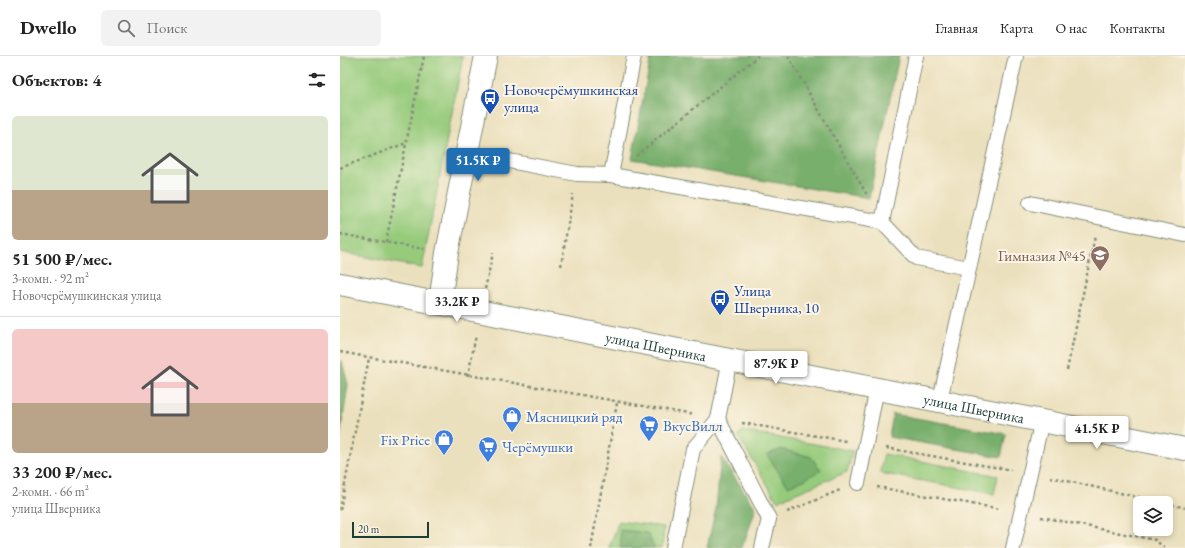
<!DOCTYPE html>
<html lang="ru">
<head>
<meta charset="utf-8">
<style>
  body { margin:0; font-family:"EB Garamond",serif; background:#f2f2f2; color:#222; height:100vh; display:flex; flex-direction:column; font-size:15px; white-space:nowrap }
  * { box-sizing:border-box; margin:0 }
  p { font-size:13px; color:#767676 }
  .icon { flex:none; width:22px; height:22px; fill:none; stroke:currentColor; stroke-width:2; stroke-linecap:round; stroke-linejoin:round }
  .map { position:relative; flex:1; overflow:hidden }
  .drawer { display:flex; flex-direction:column; background:#fff; width:340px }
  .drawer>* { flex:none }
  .fabs { position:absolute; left:793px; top:440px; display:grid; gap:8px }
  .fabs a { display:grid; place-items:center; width:40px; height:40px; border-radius:6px; background:#fff; box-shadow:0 2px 6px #0003; font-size:20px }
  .scale { position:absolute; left:12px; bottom:10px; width:77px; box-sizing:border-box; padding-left:4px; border:2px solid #1f3d34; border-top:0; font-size:11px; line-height:14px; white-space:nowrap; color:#1f3d34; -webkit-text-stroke:3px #fcf5e5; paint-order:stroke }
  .price { position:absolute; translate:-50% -34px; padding:0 9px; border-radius:4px; background:#fff; color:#222; font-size:13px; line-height:26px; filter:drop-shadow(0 1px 2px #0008) }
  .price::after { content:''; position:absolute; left:50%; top:24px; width:12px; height:9px; margin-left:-6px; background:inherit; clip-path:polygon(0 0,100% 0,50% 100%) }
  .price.selected { background:#1f6fb2; color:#fff }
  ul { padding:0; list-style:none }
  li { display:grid; align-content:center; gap:8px; height:212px; padding:0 12px }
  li+li { border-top:1px solid #e0e0e0 }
  li span { display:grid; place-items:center; height:124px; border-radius:6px; color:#555 }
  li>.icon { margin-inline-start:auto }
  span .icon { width:72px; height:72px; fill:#fffc; stroke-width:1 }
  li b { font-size:17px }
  h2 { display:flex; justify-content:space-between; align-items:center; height:48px; padding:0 12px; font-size:17px }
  header { display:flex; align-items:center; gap:24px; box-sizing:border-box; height:56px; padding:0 20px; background:#fff; border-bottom:1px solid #e0e0e0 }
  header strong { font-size:19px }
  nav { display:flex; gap:22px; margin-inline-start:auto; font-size:14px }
  .search { width:280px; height:36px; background:#f2f2f2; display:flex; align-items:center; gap:10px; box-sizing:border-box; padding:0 14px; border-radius:6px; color:#767676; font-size:15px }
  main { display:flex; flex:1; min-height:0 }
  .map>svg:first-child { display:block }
</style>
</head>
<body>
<header>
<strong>Dwello</strong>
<div class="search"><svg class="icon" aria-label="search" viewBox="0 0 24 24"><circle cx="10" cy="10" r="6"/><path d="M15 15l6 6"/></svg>Поиск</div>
<nav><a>Главная</a><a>Карта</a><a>О нас</a><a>Контакты</a></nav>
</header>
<main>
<section class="drawer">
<h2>Объектов: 4<svg class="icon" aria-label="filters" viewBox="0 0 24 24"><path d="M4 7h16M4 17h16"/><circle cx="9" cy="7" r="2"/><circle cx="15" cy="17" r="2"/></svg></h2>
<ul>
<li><span style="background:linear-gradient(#dfe7d0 60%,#b9a48a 0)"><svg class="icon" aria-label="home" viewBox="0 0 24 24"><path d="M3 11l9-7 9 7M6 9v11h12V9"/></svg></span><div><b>51 500 ₽/мес.</b><p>3-комн. · 92 m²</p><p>Новочерёмушкинская улица</p></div></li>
<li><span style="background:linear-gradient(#f6c9c9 60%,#b9a48a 0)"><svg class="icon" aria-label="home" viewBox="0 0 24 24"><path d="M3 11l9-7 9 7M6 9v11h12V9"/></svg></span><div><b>33 200 ₽/мес.</b><p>2-комн. · 66 m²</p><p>улица Шверника</p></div></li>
</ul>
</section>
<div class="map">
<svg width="845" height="492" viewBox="0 0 845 492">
  <rect width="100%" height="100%" fill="#fcf5e5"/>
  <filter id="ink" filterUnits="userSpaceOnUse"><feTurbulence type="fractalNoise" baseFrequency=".025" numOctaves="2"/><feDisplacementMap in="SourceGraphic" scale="8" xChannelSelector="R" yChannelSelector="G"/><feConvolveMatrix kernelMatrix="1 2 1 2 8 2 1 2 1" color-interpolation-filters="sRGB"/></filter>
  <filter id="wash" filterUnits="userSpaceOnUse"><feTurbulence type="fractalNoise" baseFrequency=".012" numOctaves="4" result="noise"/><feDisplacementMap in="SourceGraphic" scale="16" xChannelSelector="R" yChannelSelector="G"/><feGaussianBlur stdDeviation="0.9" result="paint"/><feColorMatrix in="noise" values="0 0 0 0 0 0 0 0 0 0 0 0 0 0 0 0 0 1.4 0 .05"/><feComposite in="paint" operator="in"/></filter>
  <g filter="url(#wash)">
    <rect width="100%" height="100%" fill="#ebe0bd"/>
    <g fill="#96cb7c" stroke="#5a8458">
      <polygon points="0,0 123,0 82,212 0,196"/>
      <polygon points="402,375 513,395 507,416 437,445 398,380"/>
      <polygon points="544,398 658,420 654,438 540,417"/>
      <polygon points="279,465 324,471 322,492 269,492"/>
    </g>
    <g fill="#78af6c" stroke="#4c7650">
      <polygon points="311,0 559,0 529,142 292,103"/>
      <polygon points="0,305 2,305 8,329 0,382"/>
      <polygon points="553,358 666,378 661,401 549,381"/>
      <polygon points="441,393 471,401 481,414 464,424 448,430 427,399"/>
      <polygon points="381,401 416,453 402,492 367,492 376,452"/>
      <polygon points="280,474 307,477 315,492 281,492"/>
    </g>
  </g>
  <g filter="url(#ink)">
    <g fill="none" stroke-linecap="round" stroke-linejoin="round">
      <g stroke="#858e78" stroke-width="16">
        <g id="service">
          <polyline points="294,0 271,119 542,166 576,0"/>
          <polyline points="127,97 237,118 271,119"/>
          <polyline points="690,147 845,179"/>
          <polyline points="542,166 576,202 629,212"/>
          <polyline points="390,303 378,363 429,463 422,492"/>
          <polyline points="600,344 676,0"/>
          <polyline points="518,427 537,332"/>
          <polyline points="333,492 353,393 378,363"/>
          <polyline points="673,492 702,364"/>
        </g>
      </g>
      <g stroke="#858e78" stroke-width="24">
        <g id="tertiary">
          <path id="s1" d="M0,228L845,393"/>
          <polyline points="100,246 107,197 146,0"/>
        </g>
      </g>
      <g stroke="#858e78" stroke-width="2.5" stroke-dasharray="3 3" stroke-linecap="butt">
        <polyline points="448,0 527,139"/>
        <polyline points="296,100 418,0"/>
        <polyline points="0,112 66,87"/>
        <polyline points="0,178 84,193"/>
        <polyline points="46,186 84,0"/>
        <polyline points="221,210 233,138"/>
        <polyline points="145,233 153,197"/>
        <polyline points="0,296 354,359"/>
        <polyline points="727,314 755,180"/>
        <polyline points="128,320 136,279"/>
        <polyline points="402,367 506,385"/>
        <polyline points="546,392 671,414"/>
        <polyline points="710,421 824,447"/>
        <polyline points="537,431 660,453"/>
        <polyline points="826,447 845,452"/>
        <polyline points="0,454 29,302"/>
        <polyline points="447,456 500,434"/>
        <polyline points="701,461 815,484 825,492"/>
        <polyline points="251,492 277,347"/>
      </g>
      <use href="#service" stroke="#fff" stroke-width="14"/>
      <use href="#tertiary" stroke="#fff" stroke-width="22"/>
    </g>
  </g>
  <defs>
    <g id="bus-pin" transform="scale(1)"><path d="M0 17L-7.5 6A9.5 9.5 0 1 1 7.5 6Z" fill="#1a4fb4" stroke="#fcf5e5"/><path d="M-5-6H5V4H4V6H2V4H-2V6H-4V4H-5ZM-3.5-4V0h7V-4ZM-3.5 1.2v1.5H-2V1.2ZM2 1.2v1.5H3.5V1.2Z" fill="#fff"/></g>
    <g id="school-pin" transform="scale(1)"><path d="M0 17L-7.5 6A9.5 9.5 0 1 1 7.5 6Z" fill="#8d6e63" stroke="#fcf5e5"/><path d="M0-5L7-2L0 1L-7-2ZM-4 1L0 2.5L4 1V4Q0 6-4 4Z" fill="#fff"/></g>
    <g id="shop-pin" transform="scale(1)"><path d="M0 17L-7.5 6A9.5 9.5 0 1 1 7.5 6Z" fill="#3f7fe0" stroke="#fcf5e5"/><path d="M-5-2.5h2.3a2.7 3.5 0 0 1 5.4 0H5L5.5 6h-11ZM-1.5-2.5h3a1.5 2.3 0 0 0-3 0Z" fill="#fff"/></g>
    <g id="supermarket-pin" transform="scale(1)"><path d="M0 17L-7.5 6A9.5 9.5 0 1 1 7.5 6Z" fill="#3f7fe0" stroke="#fcf5e5"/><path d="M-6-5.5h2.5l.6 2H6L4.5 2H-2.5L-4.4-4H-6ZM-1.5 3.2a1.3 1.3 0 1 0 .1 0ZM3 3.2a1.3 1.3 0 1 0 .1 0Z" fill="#fff"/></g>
  </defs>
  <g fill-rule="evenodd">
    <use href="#bus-pin" x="150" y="42"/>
    <use href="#school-pin" x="760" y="199"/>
    <use href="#bus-pin" x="380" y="243"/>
    <use href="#shop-pin" x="172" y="360"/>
    <use href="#supermarket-pin" x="309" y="369"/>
    <use href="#shop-pin" x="104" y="383"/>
    <use href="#supermarket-pin" x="148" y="390"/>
  </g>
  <g text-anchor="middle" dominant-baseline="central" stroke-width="4" stroke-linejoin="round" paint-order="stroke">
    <g font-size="15" fill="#164399" stroke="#fcf5e5" text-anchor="start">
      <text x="164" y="33">Новочерёмушкинская<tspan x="164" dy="17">улица</tspan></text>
      <text x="394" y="234">Улица<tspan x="394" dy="17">Шверника, 10</tspan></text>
    </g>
    <g font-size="15" fill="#785e54" stroke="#fcf5e5" text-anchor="end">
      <text x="746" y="199">Гимназия №45</text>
    </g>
    <g font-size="15" fill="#1f3d34" stroke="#fcf5e5">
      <text stroke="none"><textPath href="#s1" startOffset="322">улица Шверника</textPath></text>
      <text stroke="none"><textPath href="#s1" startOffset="646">улица Шверника</textPath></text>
    </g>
    <g font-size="15" fill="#366cbe" stroke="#fcf5e5" text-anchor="start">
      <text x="186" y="360">Мясницкий ряд</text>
      <text x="323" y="369">ВкусВилл</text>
      <text x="90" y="383" text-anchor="end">Fix Price</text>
      <text x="162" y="390">Черёмушки</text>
    </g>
  </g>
</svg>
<div class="fabs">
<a><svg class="icon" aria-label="layers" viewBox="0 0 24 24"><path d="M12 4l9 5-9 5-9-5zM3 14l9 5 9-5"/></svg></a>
</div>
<div class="scale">20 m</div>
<b class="price selected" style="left:138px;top:126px">51.5K ₽</b>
<b class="price" style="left:117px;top:267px">33.2K ₽</b>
<b class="price" style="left:436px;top:329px">87.9K ₽</b>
<b class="price" style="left:757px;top:394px">41.5K ₽</b>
</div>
</main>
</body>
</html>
